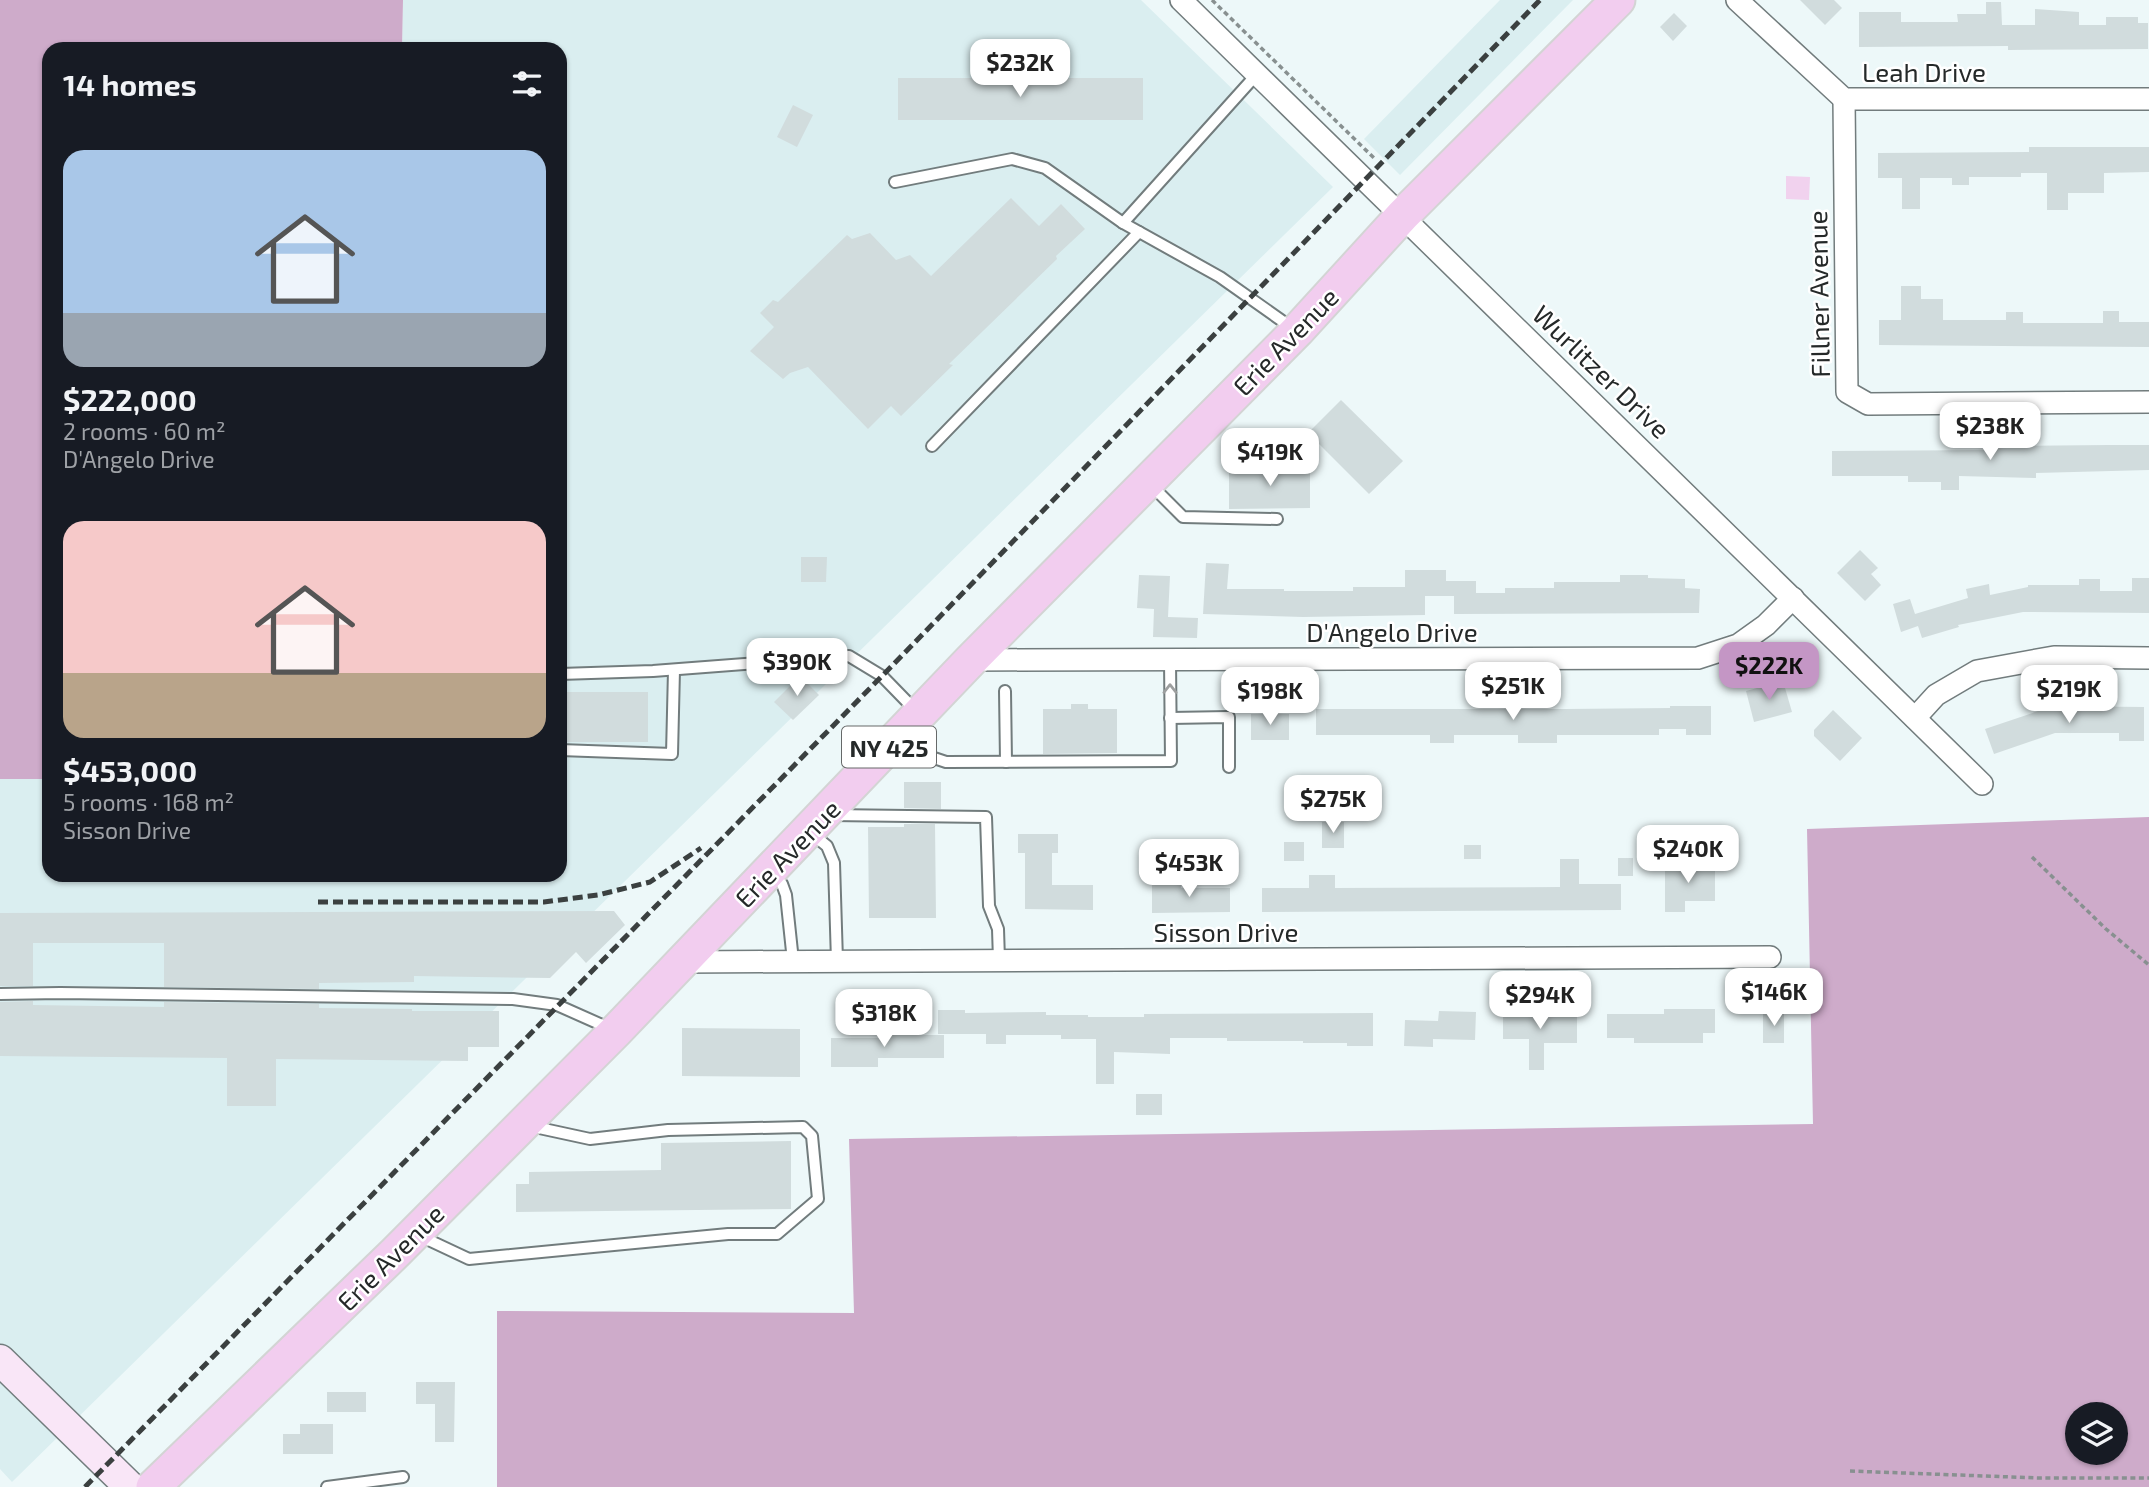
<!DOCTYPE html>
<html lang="en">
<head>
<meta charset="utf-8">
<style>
  body { margin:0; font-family:"Exo 2",sans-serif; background:#20242c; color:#f1f3f6; height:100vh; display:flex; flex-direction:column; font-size:26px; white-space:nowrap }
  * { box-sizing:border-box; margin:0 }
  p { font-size:23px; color:#9ea1a6 }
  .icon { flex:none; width:38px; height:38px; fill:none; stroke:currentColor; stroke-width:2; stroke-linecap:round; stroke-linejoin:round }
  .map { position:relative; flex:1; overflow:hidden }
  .panel { position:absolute; left:42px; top:42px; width:525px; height:840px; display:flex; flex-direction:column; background:#171b24; border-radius:21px; box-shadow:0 2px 5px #0004 }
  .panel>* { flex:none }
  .fabs { position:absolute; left:2065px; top:1402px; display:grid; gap:14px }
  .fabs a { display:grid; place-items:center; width:63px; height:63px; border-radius:50%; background:#171b24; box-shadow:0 2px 5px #0004; font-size:35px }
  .price { position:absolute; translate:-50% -60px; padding:0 16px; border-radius:14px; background:#fff; color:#222; font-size:23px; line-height:46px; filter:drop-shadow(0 2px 4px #0008) }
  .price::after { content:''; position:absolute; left:50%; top:42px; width:21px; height:16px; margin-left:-10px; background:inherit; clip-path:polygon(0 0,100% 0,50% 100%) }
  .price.current { background:#c496c5; color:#111 }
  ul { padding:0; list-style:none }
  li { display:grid; align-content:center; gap:14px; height:371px; padding:0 21px }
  li span { display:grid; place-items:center; height:217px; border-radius:21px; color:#555 }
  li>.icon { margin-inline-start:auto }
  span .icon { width:126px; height:126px; fill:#fffc; stroke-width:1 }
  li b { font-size:30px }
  h2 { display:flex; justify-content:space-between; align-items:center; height:84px; padding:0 21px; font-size:30px }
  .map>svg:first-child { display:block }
</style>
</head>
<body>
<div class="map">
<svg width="2149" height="1487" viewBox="0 0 2149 1487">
  <rect width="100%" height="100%" fill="#edf8f9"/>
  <g fill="#daeef0">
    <polygon points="403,0 1141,0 1333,187 12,1482 0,1469 0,779 49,779 49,875 560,875 560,49 402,49"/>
    <polygon points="1500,0 1573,0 1400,175 1364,139"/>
  </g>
  <polygon fill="#f1d2ee" points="1786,176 1810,177 1809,200 1786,199"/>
  <g fill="#ceabca" fill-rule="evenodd">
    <polygon points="0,0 403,0 402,49 49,49 49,779 0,779"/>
    <path d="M2149,817V1487H497V1311L854,1313L849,1139L1813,1124L1807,829ZM2116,1414V1452H2077V1414Z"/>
  </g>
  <g fill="#d1dcdd">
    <polygon points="1800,0 1834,0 1842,8 1825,25"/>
    <polygon points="1986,2 2001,2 2002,25 2035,25 2035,9 2079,12 2079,25 2106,25 2106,17 2138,17 2138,23 2148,23 2148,49 2008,50 2008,46 1859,47 1859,12 1901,12 1901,22 1958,22 1957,14 1986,14"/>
    <polygon points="1674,13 1687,26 1673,41 1660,27"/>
    <rect x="898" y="78" width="245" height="42"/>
    <polygon points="793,105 813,115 797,147 777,137"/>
    <polygon points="2029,147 2149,147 2149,172 2104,173 2104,193 2068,193 2068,210 2047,210 2047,173 2021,173 2021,177 1969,177 1969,185 1952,185 1952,178 1920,178 1920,209 1902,209 1902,178 1878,178 1878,153 2029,152"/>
    <polygon points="1011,198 1039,226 1061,204 1085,229 1056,256 1057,259 949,364 953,365 901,416 891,406 868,429 808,367 790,373 783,379 750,351 774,327 760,313 773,300 778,302 847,235 852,239 870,233 896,260 910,255 931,276"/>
    <polygon points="1901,286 1921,286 1921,299 1943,299 1943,320 2006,320 2006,312 2023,312 2023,323 2103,323 2103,311 2119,311 2119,322 2149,322 2149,347 1879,345 1879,320 1901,320"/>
    <polygon points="1341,400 1403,461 1369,494 1308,433"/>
    <polygon points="2109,445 2149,445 2149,470 2036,473 2036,478 1959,476 1959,490 1941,490 1941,482 1908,482 1908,476 1832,476 1832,451 1994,450 1994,446"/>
    <polygon points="1310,467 1310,508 1229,509 1229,468"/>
    <polygon points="1860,550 1878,568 1871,574 1881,585 1865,601 1837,573"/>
    <polygon points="801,557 827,557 826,582 801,582"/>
    <polygon points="1206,563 1229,564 1227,589 1284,589 1284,591 1353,591 1353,587 1405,587 1405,570 1446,570 1446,581 1476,581 1476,593 1505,593 1505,588 1554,588 1554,582 1620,582 1620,575 1648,575 1648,578 1685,579 1685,588 1700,589 1699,613 1454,614 1454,596 1425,596 1425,615 1303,617 1203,614"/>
    <polygon points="1139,575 1170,576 1168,617 1198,618 1197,638 1153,637 1154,609 1137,608"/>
    <polygon points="2132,578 2149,578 2149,613 2023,612 1958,625 1959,627 1922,638 1918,626 1901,632 1893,604 1910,599 1915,614 1968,598 1966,589 1989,584 1990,595 2028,587 2028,585 2079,585 2079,579 2100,579 2100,591 2132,591"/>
    <polygon points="800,676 819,695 793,720 774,702"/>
    <polygon points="1783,681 1792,712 1754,722 1746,691"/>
    <rect x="560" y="692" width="88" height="50"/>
    <polygon points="1071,704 1088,704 1088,709 1117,709 1117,753 1043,754 1043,709 1071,709"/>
    <polygon points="1670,706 1711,706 1711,735 1686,735 1686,729 1659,729 1659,735 1557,735 1557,743 1518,743 1518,735 1454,735 1454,743 1430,743 1430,735 1316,735 1316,709 1566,709 1670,708"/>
    <polygon points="2053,706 2144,707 2144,741 2119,741 2119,733 2055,733 1994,754 1985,729"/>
    <polygon points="1833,710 1862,738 1840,761 1814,736 1814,730"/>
    <rect x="1251" y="714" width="38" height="26"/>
    <polygon points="904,782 941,782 941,809 904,808"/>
    <rect x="1322" y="822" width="22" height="26"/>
    <polygon points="904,824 935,824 936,918 869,918 868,827 904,827"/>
    <polygon points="1018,834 1058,834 1058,853 1052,853 1052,885 1093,885 1093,910 1025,909 1025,853 1018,853"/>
    <rect x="1284" y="842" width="20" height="19"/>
    <rect x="1464" y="845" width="17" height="14"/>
    <rect x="1618" y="858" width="15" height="18"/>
    <polygon points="1560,859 1579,859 1579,884 1621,884 1621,910 1262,912 1262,888 1309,888 1309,875 1335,875 1335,888 1560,887"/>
    <polygon points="1715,864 1715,901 1685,901 1685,912 1665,912 1665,865"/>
    <polygon points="1168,879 1181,879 1181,888 1230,888 1230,912 1152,913 1152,885 1168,885"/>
    <polygon points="614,911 625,925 586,963 576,952 550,978 414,976 414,982 319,983 319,989 164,987 164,943 33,943 33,986 0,986 0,913"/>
    <polygon points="33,1001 33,1005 164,1007 164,1002 319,1004 319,1008 412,1009 412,1011 499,1011 499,1047 468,1047 468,1061 276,1059 276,1106 227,1106 227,1058 0,1056 0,1002"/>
    <polygon points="1664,1009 1715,1009 1715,1033 1703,1033 1703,1043 1634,1043 1634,1038 1607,1038 1607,1014 1664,1014"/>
    <polygon points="938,1010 965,1010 965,1013 1046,1012 1046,1015 1088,1015 1088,1017 1144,1017 1144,1014 1373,1013 1373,1046 1347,1046 1347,1043 1303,1043 1303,1041 1227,1041 1227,1038 1170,1038 1170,1054 1114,1052 1114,1084 1096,1084 1096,1039 1061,1039 1061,1035 1006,1035 1006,1044 986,1044 986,1034 938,1034"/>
    <polygon points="1439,1011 1476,1012 1475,1040 1433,1039 1433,1047 1404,1046 1405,1020 1438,1021"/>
    <polygon points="1503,1012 1577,1012 1577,1043 1544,1043 1544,1070 1529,1070 1529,1039 1503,1039"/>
    <rect x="1763" y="1012" width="21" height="31"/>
    <polygon points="682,1028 800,1029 800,1077 682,1076"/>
    <polygon points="889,1035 944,1035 944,1058 878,1058 878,1067 831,1067 831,1038 889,1038"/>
    <rect x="1136" y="1094" width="26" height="21"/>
    <polygon points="791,1141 791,1209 516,1212 516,1184 529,1184 529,1172 661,1170 661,1143"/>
    <polygon points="416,1382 455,1382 454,1442 435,1442 435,1404 416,1404"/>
    <rect x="327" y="1392" width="39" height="20"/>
    <polygon points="300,1424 333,1424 333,1454 283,1454 283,1434 300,1434"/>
  </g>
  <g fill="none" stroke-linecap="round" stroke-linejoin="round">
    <g stroke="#727c7d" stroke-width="14">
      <g id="lane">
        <polyline points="1257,74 1123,223 1220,277 1295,330"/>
        <polyline points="895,182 1012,159 1045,168 1123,223"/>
        <polyline points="932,446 1139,232"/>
        <polyline points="1150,484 1183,517 1277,519"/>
        <polyline points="560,674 653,671 849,656 882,676 917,712"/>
        <polyline points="1005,691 1006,762"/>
        <polyline points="1170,718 1229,717 1229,767"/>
        <polyline points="902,736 925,755 946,762 1171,761 1170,660"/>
        <polyline points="560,750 672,754 674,670"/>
        <polyline points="831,815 986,817 989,906 998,929 999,960"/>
        <polyline points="811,833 827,846 834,863 837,961"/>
        <polyline points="772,873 782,884 786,895 793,961"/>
        <polyline points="0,994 60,993 513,999 557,1005 611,1029"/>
        <polyline points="420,1236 469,1259 728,1234 777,1234 818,1199 812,1136 803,1127 668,1130 590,1139 530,1126"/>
        <polyline points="327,1487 403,1477"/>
      </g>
    </g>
    <g stroke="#727c7d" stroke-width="24">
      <g id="street">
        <polyline points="1181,0 1982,784"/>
        <polyline points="1737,0 1844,99 2149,99"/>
        <polyline points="1844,99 1847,392 1868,404 2149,402"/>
        <polyline points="971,660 1698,658 1738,645 1766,625 1793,598"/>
        <polyline points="1915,718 1936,695 1977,671 2054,657 2149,658"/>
        <polyline points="682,962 1770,957"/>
      </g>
    </g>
    <g stroke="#727c7d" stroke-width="33">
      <polyline id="secondary" points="0,1360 130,1487"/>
    </g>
    <g stroke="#d3d4d4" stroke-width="37">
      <polyline id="primary" points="153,1487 395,1253 616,1031 971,660 1297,331 1403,215 1618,0"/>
    </g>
    <g stroke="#889090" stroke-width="3.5" stroke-dasharray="5 3.5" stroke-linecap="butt">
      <polyline points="1212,0 1375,159"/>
      <polyline points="2032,857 2106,929 2149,965"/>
      <polyline points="1850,1471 2039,1478 2149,1478"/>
    </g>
    <use href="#lane" stroke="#fff" stroke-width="10"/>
    <use href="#street" stroke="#fff" stroke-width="21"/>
    <use href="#secondary" stroke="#f9e6f7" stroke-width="30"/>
    <use href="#primary" stroke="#f2cdef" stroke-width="33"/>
    <g stroke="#3b4040" stroke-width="5" stroke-dasharray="10 5" stroke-linecap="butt">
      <polyline points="318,902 544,902 598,895 650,882 701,848"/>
      <polyline points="85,1487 882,676 1540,0"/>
    </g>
  </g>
  <defs><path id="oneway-chevron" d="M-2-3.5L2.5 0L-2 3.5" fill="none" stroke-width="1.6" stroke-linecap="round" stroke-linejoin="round" transform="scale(1.75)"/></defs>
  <use stroke="#9d9f9f" href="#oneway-chevron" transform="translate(1170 689) rotate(-90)"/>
  <g text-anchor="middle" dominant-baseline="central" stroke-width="5" stroke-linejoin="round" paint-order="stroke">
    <rect fill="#fff" stroke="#666969" stroke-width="2" x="842" y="726.5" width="94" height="41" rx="5"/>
    <g font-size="24" font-weight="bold" fill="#252929">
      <text x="889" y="747">NY 425</text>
    </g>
    <g font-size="26" fill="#252929" stroke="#fff">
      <text x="1924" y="71">Leah Drive</text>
      <text transform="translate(1818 294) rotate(-91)">Fillner Avenue</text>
      <text transform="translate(1285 341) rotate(-46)">Erie Avenue</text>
      <text transform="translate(1602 371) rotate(44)">Wurlitzer Drive</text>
      <text x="1392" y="631">D'Angelo Drive</text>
      <text transform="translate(787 853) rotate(-46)">Erie Avenue</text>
      <text x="1226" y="931">Sisson Drive</text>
      <text transform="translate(390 1257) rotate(-45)">Erie Avenue</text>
    </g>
  </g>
</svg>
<div class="fabs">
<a><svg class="icon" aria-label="layers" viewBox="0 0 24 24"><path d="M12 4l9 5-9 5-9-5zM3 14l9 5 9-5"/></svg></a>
</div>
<b class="price" style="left:1020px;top:99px">$232K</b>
<b class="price" style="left:1990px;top:462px">$238K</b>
<b class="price" style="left:1270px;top:488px">$419K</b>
<b class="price" style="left:797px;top:698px">$390K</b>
<b class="price current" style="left:1769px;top:702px">$222K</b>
<b class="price" style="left:1513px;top:722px">$251K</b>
<b class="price" style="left:2069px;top:725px">$219K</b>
<b class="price" style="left:1270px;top:727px">$198K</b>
<b class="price" style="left:1333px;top:835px">$275K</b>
<b class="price" style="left:1688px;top:885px">$240K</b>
<b class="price" style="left:1189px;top:899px">$453K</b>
<b class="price" style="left:1774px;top:1028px">$146K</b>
<b class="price" style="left:1540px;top:1031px">$294K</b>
<b class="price" style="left:884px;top:1049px">$318K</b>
<section class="panel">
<h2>14 homes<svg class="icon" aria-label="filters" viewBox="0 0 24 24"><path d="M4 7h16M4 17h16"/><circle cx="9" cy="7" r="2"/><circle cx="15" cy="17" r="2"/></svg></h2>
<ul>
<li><span style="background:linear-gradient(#a9c7e8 75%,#9aa5b1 0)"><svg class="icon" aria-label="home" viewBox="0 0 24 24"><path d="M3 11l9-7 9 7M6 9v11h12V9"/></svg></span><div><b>$222,000</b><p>2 rooms · 60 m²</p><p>D'Angelo Drive</p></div></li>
<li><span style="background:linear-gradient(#f6c9c9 70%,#b9a48a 0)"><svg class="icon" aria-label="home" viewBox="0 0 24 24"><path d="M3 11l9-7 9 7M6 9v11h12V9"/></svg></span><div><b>$453,000</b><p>5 rooms · 168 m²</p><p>Sisson Drive</p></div></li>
</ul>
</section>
</div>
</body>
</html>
